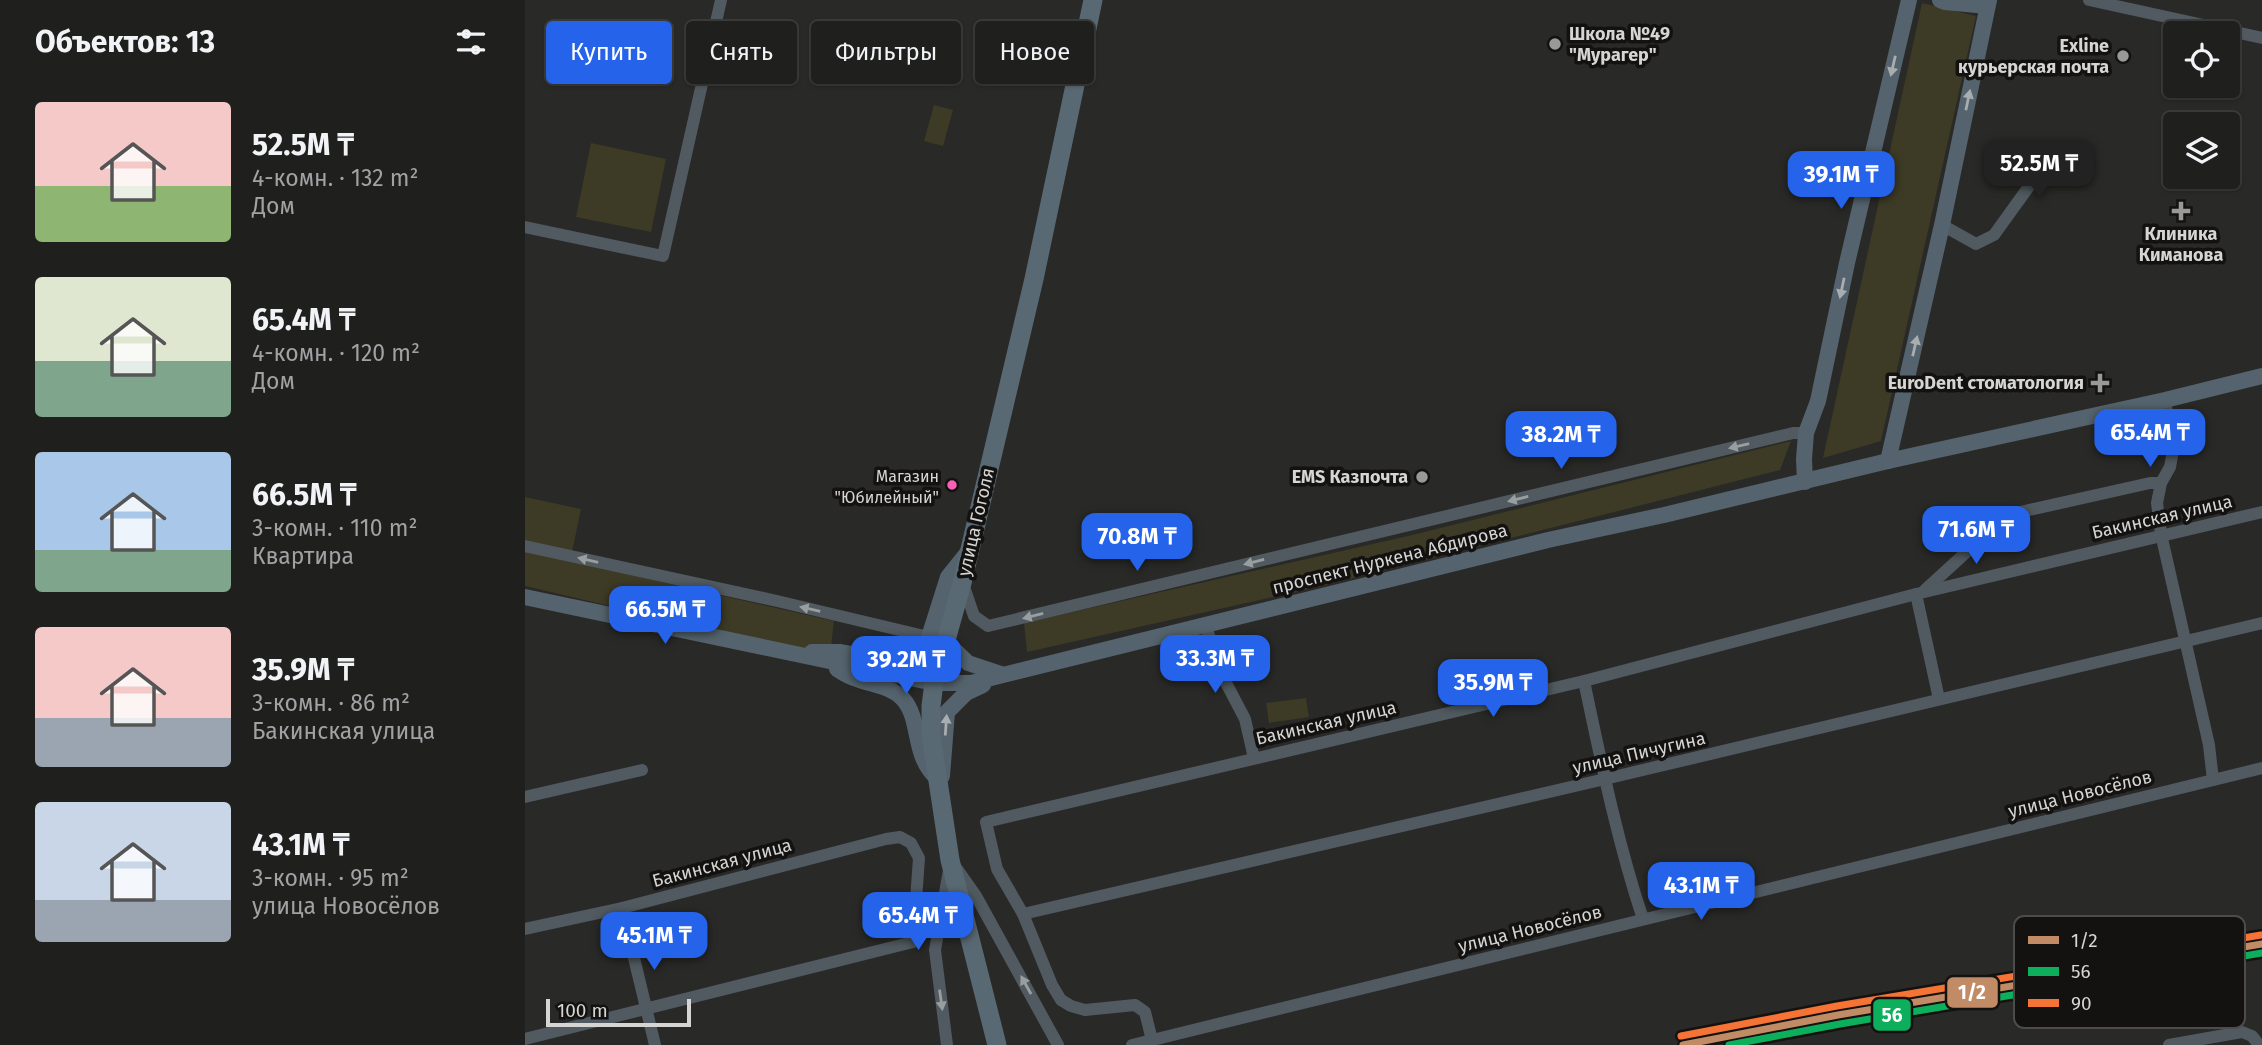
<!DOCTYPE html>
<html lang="ru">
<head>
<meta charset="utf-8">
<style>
  body { margin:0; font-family:"Fira Sans",sans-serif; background:#2c2c2a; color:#f1f3f6; height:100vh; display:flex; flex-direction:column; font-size:26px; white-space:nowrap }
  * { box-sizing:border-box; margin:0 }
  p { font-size:23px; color:#a1a2a4 }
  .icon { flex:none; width:38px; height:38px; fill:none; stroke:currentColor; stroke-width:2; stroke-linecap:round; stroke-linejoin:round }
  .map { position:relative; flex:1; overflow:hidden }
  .drawer { display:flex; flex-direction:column; background:#1f1f1d; width:525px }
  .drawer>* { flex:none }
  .hud { position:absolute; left:21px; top:21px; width:665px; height:63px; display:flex; gap:14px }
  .controls { position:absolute; left:1638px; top:21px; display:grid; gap:14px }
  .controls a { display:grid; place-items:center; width:77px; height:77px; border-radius:7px; background:#1f1f1d; box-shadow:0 2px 5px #0004,0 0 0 2px #3c3d3b; font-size:35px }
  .scale { position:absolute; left:21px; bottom:18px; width:145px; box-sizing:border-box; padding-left:7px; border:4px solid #d5d5d3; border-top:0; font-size:19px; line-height:24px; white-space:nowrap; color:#d5d5d3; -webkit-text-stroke:5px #131211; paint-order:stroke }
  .price { position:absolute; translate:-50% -60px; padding:0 16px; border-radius:14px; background:#2563eb; color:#fff; font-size:23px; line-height:46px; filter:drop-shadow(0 2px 4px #0008) }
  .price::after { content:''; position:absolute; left:50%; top:42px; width:21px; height:16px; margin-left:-10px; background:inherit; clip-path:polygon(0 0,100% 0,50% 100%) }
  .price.current { background:#222; color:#fff }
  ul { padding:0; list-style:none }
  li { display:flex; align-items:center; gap:21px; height:175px; padding:0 35px }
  li span { display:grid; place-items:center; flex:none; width:196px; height:140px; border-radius:7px; color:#555 }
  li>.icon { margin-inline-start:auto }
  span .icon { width:84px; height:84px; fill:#fffc; stroke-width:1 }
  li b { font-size:30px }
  h2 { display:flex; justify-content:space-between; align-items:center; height:84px; padding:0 35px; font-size:30px }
  .pill { padding:0 24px; border-radius:7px; background:#1f1f1d; box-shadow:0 2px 5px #0004,0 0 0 2px #3c3d3b; font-size:24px; line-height:63px }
  .pill.current { background:#2563eb; color:#fff }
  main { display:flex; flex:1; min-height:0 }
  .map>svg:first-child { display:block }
</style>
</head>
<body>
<main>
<section class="drawer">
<h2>Объектов: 13<svg class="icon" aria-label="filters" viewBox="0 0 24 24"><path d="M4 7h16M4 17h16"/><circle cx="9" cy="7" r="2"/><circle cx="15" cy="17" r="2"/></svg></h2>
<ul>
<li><span style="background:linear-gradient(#f6c9c9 60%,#8fb573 0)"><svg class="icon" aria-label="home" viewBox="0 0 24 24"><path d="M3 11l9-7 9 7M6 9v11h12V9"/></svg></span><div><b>52.5M ₸</b><p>4-комн. · 132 m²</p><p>Дом</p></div></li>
<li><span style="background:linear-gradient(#dfe7d0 60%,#7fa58c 0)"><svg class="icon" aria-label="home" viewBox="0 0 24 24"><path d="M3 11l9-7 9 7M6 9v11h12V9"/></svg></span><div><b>65.4M ₸</b><p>4-комн. · 120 m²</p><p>Дом</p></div></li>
<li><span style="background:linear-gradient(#a9c7e8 70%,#7fa58c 0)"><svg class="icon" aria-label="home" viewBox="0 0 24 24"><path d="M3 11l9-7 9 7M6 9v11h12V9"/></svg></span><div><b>66.5M ₸</b><p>3-комн. · 110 m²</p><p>Квартира</p></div></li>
<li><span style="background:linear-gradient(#f6c9c9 65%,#9aa5b1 0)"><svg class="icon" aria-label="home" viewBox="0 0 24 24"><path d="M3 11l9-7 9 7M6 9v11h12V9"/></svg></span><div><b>35.9M ₸</b><p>3-комн. · 86 m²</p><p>Бакинская улица</p></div></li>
<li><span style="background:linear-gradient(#c9d6e8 70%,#9aa5b1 0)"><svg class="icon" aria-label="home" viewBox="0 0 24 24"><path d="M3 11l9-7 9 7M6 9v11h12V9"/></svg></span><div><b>43.1M ₸</b><p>3-комн. · 95 m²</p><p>улица Новосёлов</p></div></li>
</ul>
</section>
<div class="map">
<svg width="1737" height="1045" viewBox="0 0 1737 1045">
  <rect width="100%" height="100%" fill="#292927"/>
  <g fill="#3d3a25">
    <polygon points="1397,3 1451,16 1356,441 1298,458"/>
    <polygon points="409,105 428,110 418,146 399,141"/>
    <polygon points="66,143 141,159 126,232 51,217"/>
    <polygon points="1266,441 1255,470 797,586 502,652 499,623 883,536"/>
    <polygon points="0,497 56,509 47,552 0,541"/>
    <polygon points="0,551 309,621 306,647 268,649 0,586"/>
    <polygon points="781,698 784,717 744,723 741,703"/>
  </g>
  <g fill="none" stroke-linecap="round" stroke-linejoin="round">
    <g stroke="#505a60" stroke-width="12">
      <polyline points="1564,0 1737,38"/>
      <polyline points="1417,225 1451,244 1469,235 1533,146"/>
      <polyline points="0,227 138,256 196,0"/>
      <polyline points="1640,400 1648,451 1645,467 1636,483 1632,503 1636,534 1684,745 1688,780"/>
      <polyline points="0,546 252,601 412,639"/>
      <polyline points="438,584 449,616 463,626 1268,433 1281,433"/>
      <polyline points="1400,590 1482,515 1625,483 1636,483"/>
      <polyline points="1391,594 1414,699"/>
      <polyline points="680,624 699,679 720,719 729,758"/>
      <path d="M1059,681C1076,761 1092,841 1118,919"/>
      <polyline points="0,797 117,770"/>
      <polyline points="432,869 451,896 533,1045"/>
      <polyline points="97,908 130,1045"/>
      <polyline points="498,914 1080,779 1737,623"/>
      <polyline points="0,929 97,908 361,839 375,837 386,843 394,858 388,942 0,1039"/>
      <polyline points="627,1040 620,1012 610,1005 560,1010 546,1006 536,1000 527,985 498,914 472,869 461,822 1059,681 1391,594 1737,512"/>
      <polyline points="422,1045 410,950 424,870"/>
      <polyline points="607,1045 1737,768"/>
      <polyline points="1644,1045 1717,1032 1727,1036 1734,1045"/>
    </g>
    <g stroke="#54636d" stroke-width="16">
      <polyline points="1415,0 1420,2 1462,6"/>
      <polyline points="1363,461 1417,225 1464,0"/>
      <polyline points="1280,482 1279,459 1281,433 1293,401 1322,263 1384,0"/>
      <polyline points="0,597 409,683 446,683 1023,540 1139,515 1363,461 1640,400 1737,376"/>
      <polyline points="422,643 443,663 476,674"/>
      <polyline points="287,652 314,652 377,663 390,658 399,649 404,637 423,577 443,552"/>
      <path d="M312,669C318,673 325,677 332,679C347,685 366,686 378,699C397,720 386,756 413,779"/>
      <polyline points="417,776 422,712 441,693 458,685"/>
    </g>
    <polyline stroke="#596974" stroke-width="19" points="472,1045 425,860 406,735 406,706 409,683 437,583 509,279 568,0"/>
    <g stroke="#131211" stroke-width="12">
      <polyline id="rail-1" points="1158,1045 1313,1015 1737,944"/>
    </g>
    <g stroke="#131211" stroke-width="12">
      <polyline id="rail-2" points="1204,1045 1315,1024 1737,953"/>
    </g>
    <g stroke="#131211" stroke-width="12">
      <polyline id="rail-3" points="1156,1036 1312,1006 1736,935"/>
    </g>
    <use href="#rail-1" stroke="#c18c65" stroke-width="7"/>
    <use href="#rail-2" stroke="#0daf5c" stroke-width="7"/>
    <use href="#rail-3" stroke="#f57335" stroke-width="7"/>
  </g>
  <defs><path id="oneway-solid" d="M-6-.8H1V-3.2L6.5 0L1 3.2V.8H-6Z" transform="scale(1.75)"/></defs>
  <g fill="#a8adaf">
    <use href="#oneway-solid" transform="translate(1368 66) rotate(103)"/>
    <use href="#oneway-solid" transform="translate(1443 100) rotate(-78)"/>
    <use href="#oneway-solid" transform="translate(1317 288) rotate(102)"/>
    <use href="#oneway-solid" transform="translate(1390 346) rotate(-77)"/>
    <use href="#oneway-solid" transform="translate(421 725) rotate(-86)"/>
  </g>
  <g fill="#999e9f">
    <use href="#oneway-solid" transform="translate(1214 446) rotate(167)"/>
    <use href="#oneway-solid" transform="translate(993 499) rotate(166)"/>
    <use href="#oneway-solid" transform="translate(63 560) rotate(-167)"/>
    <use href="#oneway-solid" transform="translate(729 562) rotate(166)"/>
    <use href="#oneway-solid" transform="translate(285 609) rotate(-167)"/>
    <use href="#oneway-solid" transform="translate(508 616) rotate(166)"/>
    <use href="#oneway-solid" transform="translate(501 985) rotate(-119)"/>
    <use href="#oneway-solid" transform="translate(416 1000) rotate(82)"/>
  </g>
  <g fill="#999997" stroke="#131211" stroke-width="2.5">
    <circle cx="1030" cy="44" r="7"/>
    <circle cx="1598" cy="56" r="7"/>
    <path d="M1652.5 200.5h7v7h7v7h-7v7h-7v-7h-7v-7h7z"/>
    <path d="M1571.5 372.5h7v7h7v7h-7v7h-7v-7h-7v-7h7z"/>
    <circle cx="897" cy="477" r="7"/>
  </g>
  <circle fill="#f860b3" stroke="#131211" stroke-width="2.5" cx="427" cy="485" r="6"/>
  <g text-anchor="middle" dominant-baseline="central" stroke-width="7" stroke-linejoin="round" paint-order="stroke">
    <g font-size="16" fill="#d5d5d3" stroke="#131211" text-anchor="end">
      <text x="414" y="476">Магазин<tspan x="414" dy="21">"Юбилейный"</tspan></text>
    </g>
    <g font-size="18" font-weight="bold" fill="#d5d5d3" stroke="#131211" text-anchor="end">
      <text x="1044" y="34" text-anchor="start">Школа №49<tspan x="1044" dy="21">"Мурагер"</tspan></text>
      <text x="1584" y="46">Exline<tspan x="1584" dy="21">курьерская почта</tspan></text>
      <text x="1656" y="234" text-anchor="middle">Клиника<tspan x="1656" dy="21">Киманова</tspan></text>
      <text x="1559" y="383">EuroDent стоматология</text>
      <text x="883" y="477">EMS Казпочта</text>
    </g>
    <g font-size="18" fill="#d5d5d3" stroke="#131211">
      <text transform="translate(1637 517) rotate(-13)">Бакинская улица</text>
      <text transform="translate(451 522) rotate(-77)">улица Гоголя</text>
      <text transform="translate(865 559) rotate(-14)">проспект Нуркена Абдирова</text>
      <text transform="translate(801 723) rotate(-13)">Бакинская улица</text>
      <text transform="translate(1114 753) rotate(-13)">улица Пичугина</text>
      <text transform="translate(1555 794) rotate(-14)">улица Новосёлов</text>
      <text transform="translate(197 863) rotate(-15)">Бакинская улица</text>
      <text transform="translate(1005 929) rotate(-14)">улица Новосёлов</text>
    </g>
  </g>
  <rect x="1489" y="916" width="231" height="112" rx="10" fill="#131211" stroke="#4d4c4b" stroke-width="2"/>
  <rect x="1503" y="936" width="31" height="8" fill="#c18c65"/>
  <rect x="1503" y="967" width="31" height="9" fill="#0daf5c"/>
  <rect x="1503" y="999" width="31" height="8" fill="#f57335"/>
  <g font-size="19" fill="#d5d5d3">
    <text x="1546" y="947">1/2</text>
    <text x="1546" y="978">56</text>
    <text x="1546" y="1010">90</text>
  </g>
  <g stroke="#131211" stroke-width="2.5">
    <rect x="1421" y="976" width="53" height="33" rx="7" fill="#c18c65"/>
    <rect x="1347" y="998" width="40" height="34" rx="7" fill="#0daf5c"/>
  </g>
  <g font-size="19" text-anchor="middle" font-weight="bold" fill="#fff">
    <text x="1447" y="999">1/2</text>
    <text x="1367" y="1022">56</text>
  </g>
</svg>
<div class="controls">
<a><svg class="icon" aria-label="locate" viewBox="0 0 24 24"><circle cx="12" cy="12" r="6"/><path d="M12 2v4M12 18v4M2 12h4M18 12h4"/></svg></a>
<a><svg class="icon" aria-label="layers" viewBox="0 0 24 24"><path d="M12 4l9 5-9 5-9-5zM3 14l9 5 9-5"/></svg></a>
</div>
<div class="scale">100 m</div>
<b class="price current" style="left:1514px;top:200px">52.5M ₸</b>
<b class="price" style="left:1316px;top:211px">39.1M ₸</b>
<b class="price" style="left:1625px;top:469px">65.4M ₸</b>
<b class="price" style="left:1036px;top:471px">38.2M ₸</b>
<b class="price" style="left:1451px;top:566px">71.6M ₸</b>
<b class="price" style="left:612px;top:573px">70.8M ₸</b>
<b class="price" style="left:140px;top:646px">66.5M ₸</b>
<b class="price" style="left:690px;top:695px">33.3M ₸</b>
<b class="price" style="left:381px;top:696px">39.2M ₸</b>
<b class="price" style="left:968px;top:719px">35.9M ₸</b>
<b class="price" style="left:1176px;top:922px">43.1M ₸</b>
<b class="price" style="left:393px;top:952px">65.4M ₸</b>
<b class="price" style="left:129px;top:972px">45.1M ₸</b>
<div class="hud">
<a class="pill current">Купить</a>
<a class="pill">Снять</a>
<a class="pill">Фильтры</a>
<a class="pill">Новое</a>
</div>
</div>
</main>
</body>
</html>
